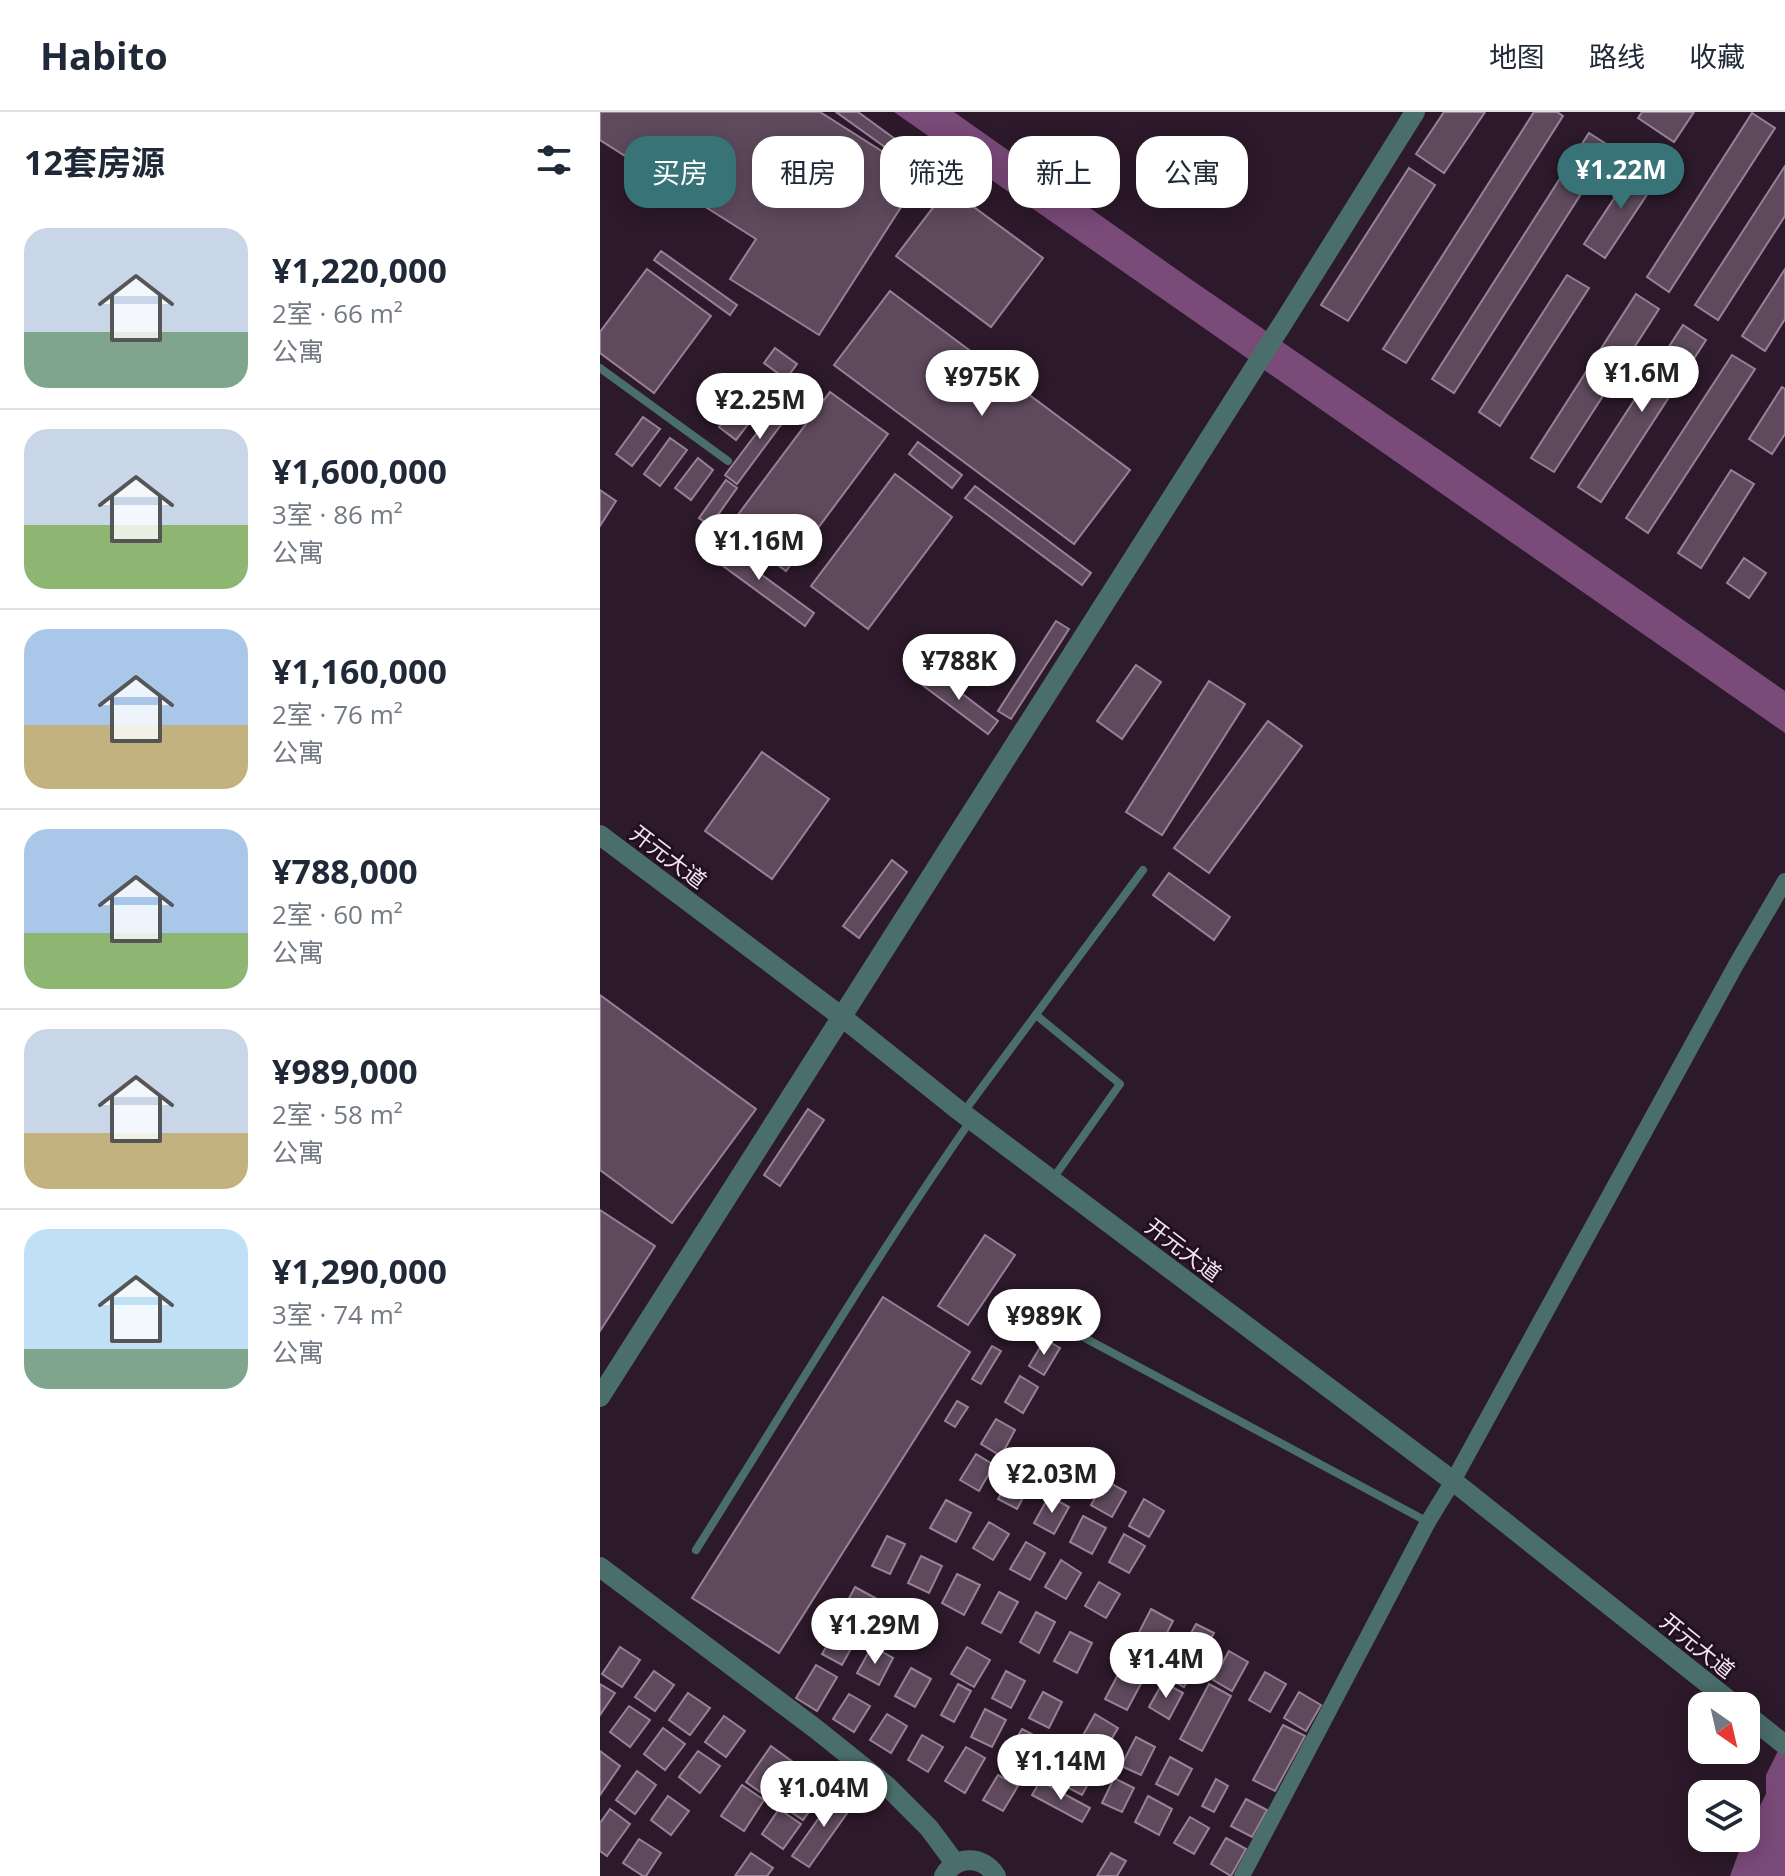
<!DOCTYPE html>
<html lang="zh">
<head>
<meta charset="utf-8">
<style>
  body { margin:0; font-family:"Open Sans","Noto Sans SC",sans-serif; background:#f2f2f3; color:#1f2937; height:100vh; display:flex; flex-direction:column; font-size:30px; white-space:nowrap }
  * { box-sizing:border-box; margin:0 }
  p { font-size:26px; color:#747a83 }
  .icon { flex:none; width:44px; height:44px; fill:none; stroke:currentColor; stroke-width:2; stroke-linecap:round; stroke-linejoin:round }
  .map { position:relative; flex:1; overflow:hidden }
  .details { display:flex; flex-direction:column; background:#fff; width:600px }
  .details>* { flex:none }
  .hud { position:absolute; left:24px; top:24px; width:760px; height:72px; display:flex; gap:16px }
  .needle { width:52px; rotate:146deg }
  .tools { position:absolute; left:1088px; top:1580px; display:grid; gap:16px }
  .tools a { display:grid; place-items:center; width:72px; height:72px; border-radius:16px; background:#fff; box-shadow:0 4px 20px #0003; font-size:40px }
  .price { position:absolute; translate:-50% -68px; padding:0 18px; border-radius:28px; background:#fff; color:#222; font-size:26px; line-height:52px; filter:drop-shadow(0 2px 4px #0008) }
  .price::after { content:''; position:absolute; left:50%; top:48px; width:24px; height:18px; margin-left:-12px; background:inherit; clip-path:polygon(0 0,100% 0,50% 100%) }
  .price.active { background:#377377; color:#fff }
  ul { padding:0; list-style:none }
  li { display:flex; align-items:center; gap:24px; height:200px; padding:0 24px }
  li+li { border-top:2px solid #e0e1e3 }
  li span { display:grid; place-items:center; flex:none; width:224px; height:160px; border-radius:24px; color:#555 }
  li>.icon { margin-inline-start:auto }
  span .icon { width:96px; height:96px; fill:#fffc; stroke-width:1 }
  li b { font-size:34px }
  h2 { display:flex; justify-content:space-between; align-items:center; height:96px; padding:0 24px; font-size:34px }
  .pill { padding:0 28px; border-radius:24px; background:#fff; box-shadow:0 4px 20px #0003; font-size:28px; line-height:72px }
  .pill.active { background:#377377; color:#fff }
  header { display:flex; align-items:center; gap:48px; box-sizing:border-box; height:112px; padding:0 40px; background:#fff; border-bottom:2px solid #e0e1e3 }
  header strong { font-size:38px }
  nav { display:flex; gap:44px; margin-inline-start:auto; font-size:28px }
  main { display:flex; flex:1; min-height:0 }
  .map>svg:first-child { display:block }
</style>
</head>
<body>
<header>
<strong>Habito</strong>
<nav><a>地图</a><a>路线</a><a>收藏</a></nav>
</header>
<main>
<section class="details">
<h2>12套房源<svg class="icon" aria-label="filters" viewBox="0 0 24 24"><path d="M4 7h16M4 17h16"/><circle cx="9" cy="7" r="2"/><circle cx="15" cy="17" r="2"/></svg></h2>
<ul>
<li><span style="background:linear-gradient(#c9d6e8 65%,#7fa58c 0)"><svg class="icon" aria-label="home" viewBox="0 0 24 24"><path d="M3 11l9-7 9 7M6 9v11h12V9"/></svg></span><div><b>¥1,220,000</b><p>2室 · 66 m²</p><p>公寓</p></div></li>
<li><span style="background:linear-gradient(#c9d6e8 60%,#8fb573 0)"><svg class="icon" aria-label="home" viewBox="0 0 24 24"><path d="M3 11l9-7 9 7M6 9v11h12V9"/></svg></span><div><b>¥1,600,000</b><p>3室 · 86 m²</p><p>公寓</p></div></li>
<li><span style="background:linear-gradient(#a9c7e8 60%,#c2b280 0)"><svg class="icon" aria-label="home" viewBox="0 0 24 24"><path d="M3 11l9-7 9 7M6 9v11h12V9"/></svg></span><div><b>¥1,160,000</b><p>2室 · 76 m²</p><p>公寓</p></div></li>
<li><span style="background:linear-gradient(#a9c7e8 65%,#8fb573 0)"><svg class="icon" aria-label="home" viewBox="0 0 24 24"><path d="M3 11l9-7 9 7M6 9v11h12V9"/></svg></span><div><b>¥788,000</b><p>2室 · 60 m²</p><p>公寓</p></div></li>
<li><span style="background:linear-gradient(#c9d6e8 65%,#c2b280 0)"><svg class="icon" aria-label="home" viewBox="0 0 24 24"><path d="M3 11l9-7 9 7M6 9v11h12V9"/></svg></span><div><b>¥989,000</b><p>2室 · 58 m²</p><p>公寓</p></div></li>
<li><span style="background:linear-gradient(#bfe0f5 75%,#7fa58c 0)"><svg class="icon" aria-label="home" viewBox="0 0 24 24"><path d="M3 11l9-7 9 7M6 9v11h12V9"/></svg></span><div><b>¥1,290,000</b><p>3室 · 74 m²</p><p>公寓</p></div></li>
</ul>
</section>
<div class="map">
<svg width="1185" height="1764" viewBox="0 0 1185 1764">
  <rect width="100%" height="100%" fill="#2c192b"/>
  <g fill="#7a4a79">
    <polygon points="294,0 354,0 589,166 850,345 1185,579 1185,621"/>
    <polygon points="1185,1625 1185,1764 1130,1764 1144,1726 1146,1726 1146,1721 1166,1682 1166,1663"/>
  </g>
  <g fill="#5e495d" stroke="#988197" stroke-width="2">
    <polygon points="0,0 220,0 321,64 219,223 130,167 156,127 0,28"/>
    <polygon points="236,0 258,0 317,43 310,53"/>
    <polygon points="844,0 885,0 844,61 816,42"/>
    <polygon points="934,0 957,0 963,4 806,251 783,237"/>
    <polygon points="1042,0 1094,0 1074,30 1038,6"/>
    <polygon points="1152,1 1175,16 1069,180 1047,165"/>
    <polygon points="989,21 1011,35 854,281 832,267"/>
    <polygon points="1037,52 1058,66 1005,146 984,132"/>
    <polygon points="1185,54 1185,104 1118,208 1095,193"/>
    <polygon points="809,56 835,73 748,209 721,193"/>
    <polygon points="348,76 443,146 391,215 296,144"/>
    <polygon points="61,139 137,193 130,203 54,148"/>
    <polygon points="47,157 111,204 54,281 0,241 0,220"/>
    <polygon points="1185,157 1185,207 1165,239 1142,224"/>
    <polygon points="967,163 989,176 900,314 879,300"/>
    <polygon points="290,179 530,358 474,432 234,253"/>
    <polygon points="1036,182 1059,197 954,360 931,346"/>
    <polygon points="1083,213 1106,228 1001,390 978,375"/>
    <polygon points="175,236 197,252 186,267 164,251"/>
    <polygon points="1132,243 1155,257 1048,421 1026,406"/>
    <polygon points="158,264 175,277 136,328 119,315"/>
    <polygon points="1182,275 1185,277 1185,322 1172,342 1149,327"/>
    <polygon points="230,280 288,322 186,459 128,416"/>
    <polygon points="184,285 195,294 137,372 125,363"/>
    <polygon points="43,305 60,317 32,354 16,342"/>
    <polygon points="70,326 87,338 60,374 44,362"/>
    <polygon points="318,330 362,363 352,376 309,342"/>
    <polygon points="98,346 113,358 91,388 75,376"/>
    <polygon points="1131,358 1154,372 1101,456 1078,441"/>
    <polygon points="295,362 352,405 268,517 211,474"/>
    <polygon points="126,368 137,376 110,414 99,406"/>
    <polygon points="375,374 491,461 482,473 365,386"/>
    <polygon points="0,378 16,389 0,414"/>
    <polygon points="113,427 214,501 205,514 104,440"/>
    <polygon points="1144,446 1166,461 1149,486 1127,471"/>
    <polygon points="456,509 469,517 411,607 398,599"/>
    <polygon points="536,553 561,570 522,627 497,609"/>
    <polygon points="331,558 398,609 388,622 321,572"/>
    <polygon points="609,569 645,592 562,723 526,700"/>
    <polygon points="668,609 702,634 609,761 574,736"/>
    <polygon points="162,640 229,687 172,767 105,719"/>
    <polygon points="292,748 307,760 259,826 243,814"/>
    <polygon points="569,761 630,805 614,828 553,783"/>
    <polygon points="0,883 156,997 72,1111 0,1058"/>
    <polygon points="208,997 224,1008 180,1074 164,1063"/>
    <polygon points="0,1098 55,1134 0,1219"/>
    <polygon points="385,1123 415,1143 368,1213 338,1194"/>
    <polygon points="283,1185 370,1240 179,1541 92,1486"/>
    <polygon points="445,1227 460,1236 444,1263 429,1254"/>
    <polygon points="392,1234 401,1239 381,1272 372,1267"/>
    <polygon points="420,1264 438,1275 423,1301 405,1290"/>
    <polygon points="357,1289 368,1295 355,1315 345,1309"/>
    <polygon points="396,1307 415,1318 401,1344 381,1332"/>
    <polygon points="376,1342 394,1353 379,1379 360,1368"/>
    <polygon points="469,1346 491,1359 474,1386 453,1373"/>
    <polygon points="412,1362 431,1371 417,1397 398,1387"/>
    <polygon points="505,1368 526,1380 512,1405 491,1393"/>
    <polygon points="449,1384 469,1395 454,1422 434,1411"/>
    <polygon points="544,1387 564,1399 549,1425 529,1414"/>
    <polygon points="346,1388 371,1401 356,1430 330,1416"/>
    <polygon points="483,1404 506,1416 492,1442 470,1430"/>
    <polygon points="389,1410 409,1422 393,1448 373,1436"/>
    <polygon points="524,1422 545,1434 529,1461 509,1450"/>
    <polygon points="287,1424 305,1432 290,1462 272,1454"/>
    <polygon points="426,1430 445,1441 430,1468 410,1457"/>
    <polygon points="321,1444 342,1454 329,1481 308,1471"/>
    <polygon points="461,1448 481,1461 466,1487 445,1475"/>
    <polygon points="357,1462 380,1473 364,1503 342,1491"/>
    <polygon points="499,1470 520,1482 506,1506 485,1494"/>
    <polygon points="255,1475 277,1487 260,1517 239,1505"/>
    <polygon points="399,1480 418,1490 401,1521 382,1511"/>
    <polygon points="290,1496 314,1509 299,1537 275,1524"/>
    <polygon points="551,1497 573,1509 558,1538 536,1526"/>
    <polygon points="436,1500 455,1510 439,1541 420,1530"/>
    <polygon points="596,1512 614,1521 596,1553 578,1544"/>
    <polygon points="237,1516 257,1526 242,1553 222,1542"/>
    <polygon points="470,1520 492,1531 477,1561 454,1549"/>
    <polygon points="272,1534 293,1546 279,1573 257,1561"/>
    <polygon points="20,1535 40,1548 22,1575 2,1562"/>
    <polygon points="367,1535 390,1548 374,1575 351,1562"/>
    <polygon points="629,1539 648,1550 632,1579 613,1568"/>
    <polygon points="529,1542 551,1553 527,1598 505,1587"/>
    <polygon points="581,1551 593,1558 584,1575 572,1568"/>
    <polygon points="216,1553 237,1565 217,1599 196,1586"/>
    <polygon points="311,1556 331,1567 315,1595 295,1584"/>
    <polygon points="54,1559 74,1573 55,1599 35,1585"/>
    <polygon points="406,1559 425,1569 411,1596 392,1586"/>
    <polygon points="665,1560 686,1572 670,1600 649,1588"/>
    <polygon points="563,1570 583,1581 569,1607 549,1595"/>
    <polygon points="0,1572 15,1581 0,1603"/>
    <polygon points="358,1572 371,1579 354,1610 341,1603"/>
    <polygon points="609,1572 631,1584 602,1639 580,1627"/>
    <polygon points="443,1580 462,1590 449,1616 429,1606"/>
    <polygon points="699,1580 721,1593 706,1619 684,1606"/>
    <polygon points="88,1581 110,1596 90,1623 69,1608"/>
    <polygon points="249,1582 270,1594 254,1620 233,1607"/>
    <polygon points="29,1594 50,1608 30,1635 10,1620"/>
    <polygon points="385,1597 406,1608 392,1635 371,1625"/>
    <polygon points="287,1602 307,1614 291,1641 270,1628"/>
    <polygon points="495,1602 518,1616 501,1645 478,1632"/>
    <polygon points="124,1604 145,1619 126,1645 105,1630"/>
    <polygon points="683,1613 705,1624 675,1679 653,1668"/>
    <polygon points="63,1616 85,1632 65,1658 44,1642"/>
    <polygon points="422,1617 443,1628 428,1654 407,1643"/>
    <polygon points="322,1623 343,1635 328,1660 308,1648"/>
    <polygon points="536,1625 555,1635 541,1663 521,1654"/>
    <polygon points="171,1634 193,1650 167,1685 146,1670"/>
    <polygon points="366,1635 385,1646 365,1681 345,1669"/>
    <polygon points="0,1639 20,1654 0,1683"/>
    <polygon points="98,1639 120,1654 100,1681 79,1665"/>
    <polygon points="476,1645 497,1656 482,1683 461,1672"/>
    <polygon points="570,1645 592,1657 578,1683 556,1672"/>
    <polygon points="37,1659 56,1673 35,1702 16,1688"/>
    <polygon points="204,1661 226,1676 203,1708 181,1693"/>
    <polygon points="398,1663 418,1674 403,1699 383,1688"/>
    <polygon points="514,1666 534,1676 522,1700 502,1691"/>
    <polygon points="616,1667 628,1674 614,1700 602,1694"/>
    <polygon points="440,1669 490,1696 482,1710 432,1683"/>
    <polygon points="142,1673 164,1688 144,1719 121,1704"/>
    <polygon points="238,1679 255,1690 209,1755 192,1744"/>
    <polygon points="68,1684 89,1699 71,1723 51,1708"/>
    <polygon points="548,1684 572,1697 559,1723 535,1710"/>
    <polygon points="646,1687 667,1698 652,1725 631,1714"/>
    <polygon points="10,1697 30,1712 7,1744 0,1739 0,1711"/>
    <polygon points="179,1697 201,1712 183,1737 162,1722"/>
    <polygon points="590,1705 609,1716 594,1742 574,1731"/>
    <polygon points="626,1726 646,1737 631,1764 611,1752"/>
    <polygon points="39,1727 61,1741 46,1764 43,1764 23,1751"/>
    <polygon points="151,1741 173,1756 167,1764 135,1764"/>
    <polygon points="511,1741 526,1749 517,1764 497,1764"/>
  </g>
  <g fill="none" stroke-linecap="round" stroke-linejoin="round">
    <g stroke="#4a6e6b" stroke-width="8">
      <polyline points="0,256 128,349"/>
      <polyline points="436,903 520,972 452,1068"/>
      <polyline points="363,1001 543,758"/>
      <polyline points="442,1203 828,1410"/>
      <path d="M96,1438C187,1294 274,1147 371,1008"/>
    </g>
    <polyline stroke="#4a6e6b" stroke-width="16" points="642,1764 828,1410 853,1369 1137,851 1185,769"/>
    <g stroke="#4a6e6b" stroke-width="20">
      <polyline points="0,723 242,905 357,997 853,1369 1136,1594"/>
      <polyline points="0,1285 688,203 815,0"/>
      <polyline points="0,1455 216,1617 287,1674 329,1716 355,1751"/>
      <polyline points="1146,1602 1185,1633"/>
      <path d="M344,1764C356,1743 383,1743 396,1764"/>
    </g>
  </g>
  <g text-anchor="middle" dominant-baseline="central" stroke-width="6" stroke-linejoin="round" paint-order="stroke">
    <g font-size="22" fill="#f3e6f2" stroke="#221021">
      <text transform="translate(69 744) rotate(37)">开元大道</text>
      <text transform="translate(584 1137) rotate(37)">开元大道</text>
      <text transform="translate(1098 1533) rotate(39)">开元大道</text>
    </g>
  </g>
</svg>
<div class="tools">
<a><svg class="needle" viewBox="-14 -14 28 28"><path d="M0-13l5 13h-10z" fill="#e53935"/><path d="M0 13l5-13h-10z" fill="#747a83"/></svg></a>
<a><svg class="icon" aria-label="layers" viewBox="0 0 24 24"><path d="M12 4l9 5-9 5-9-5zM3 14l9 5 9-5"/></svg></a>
</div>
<b class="price active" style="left:1021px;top:99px">¥1.22M</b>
<b class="price" style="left:1042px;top:302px">¥1.6M</b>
<b class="price" style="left:382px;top:306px">¥975K</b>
<b class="price" style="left:160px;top:329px">¥2.25M</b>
<b class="price" style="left:159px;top:470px">¥1.16M</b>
<b class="price" style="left:359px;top:590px">¥788K</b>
<b class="price" style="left:444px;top:1245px">¥989K</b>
<b class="price" style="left:452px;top:1403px">¥2.03M</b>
<b class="price" style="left:275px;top:1554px">¥1.29M</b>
<b class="price" style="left:566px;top:1588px">¥1.4M</b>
<b class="price" style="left:461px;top:1690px">¥1.14M</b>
<b class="price" style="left:224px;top:1717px">¥1.04M</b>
<div class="hud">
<a class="pill active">买房</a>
<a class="pill">租房</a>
<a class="pill">筛选</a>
<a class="pill">新上</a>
<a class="pill">公寓</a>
</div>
</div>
</main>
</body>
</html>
